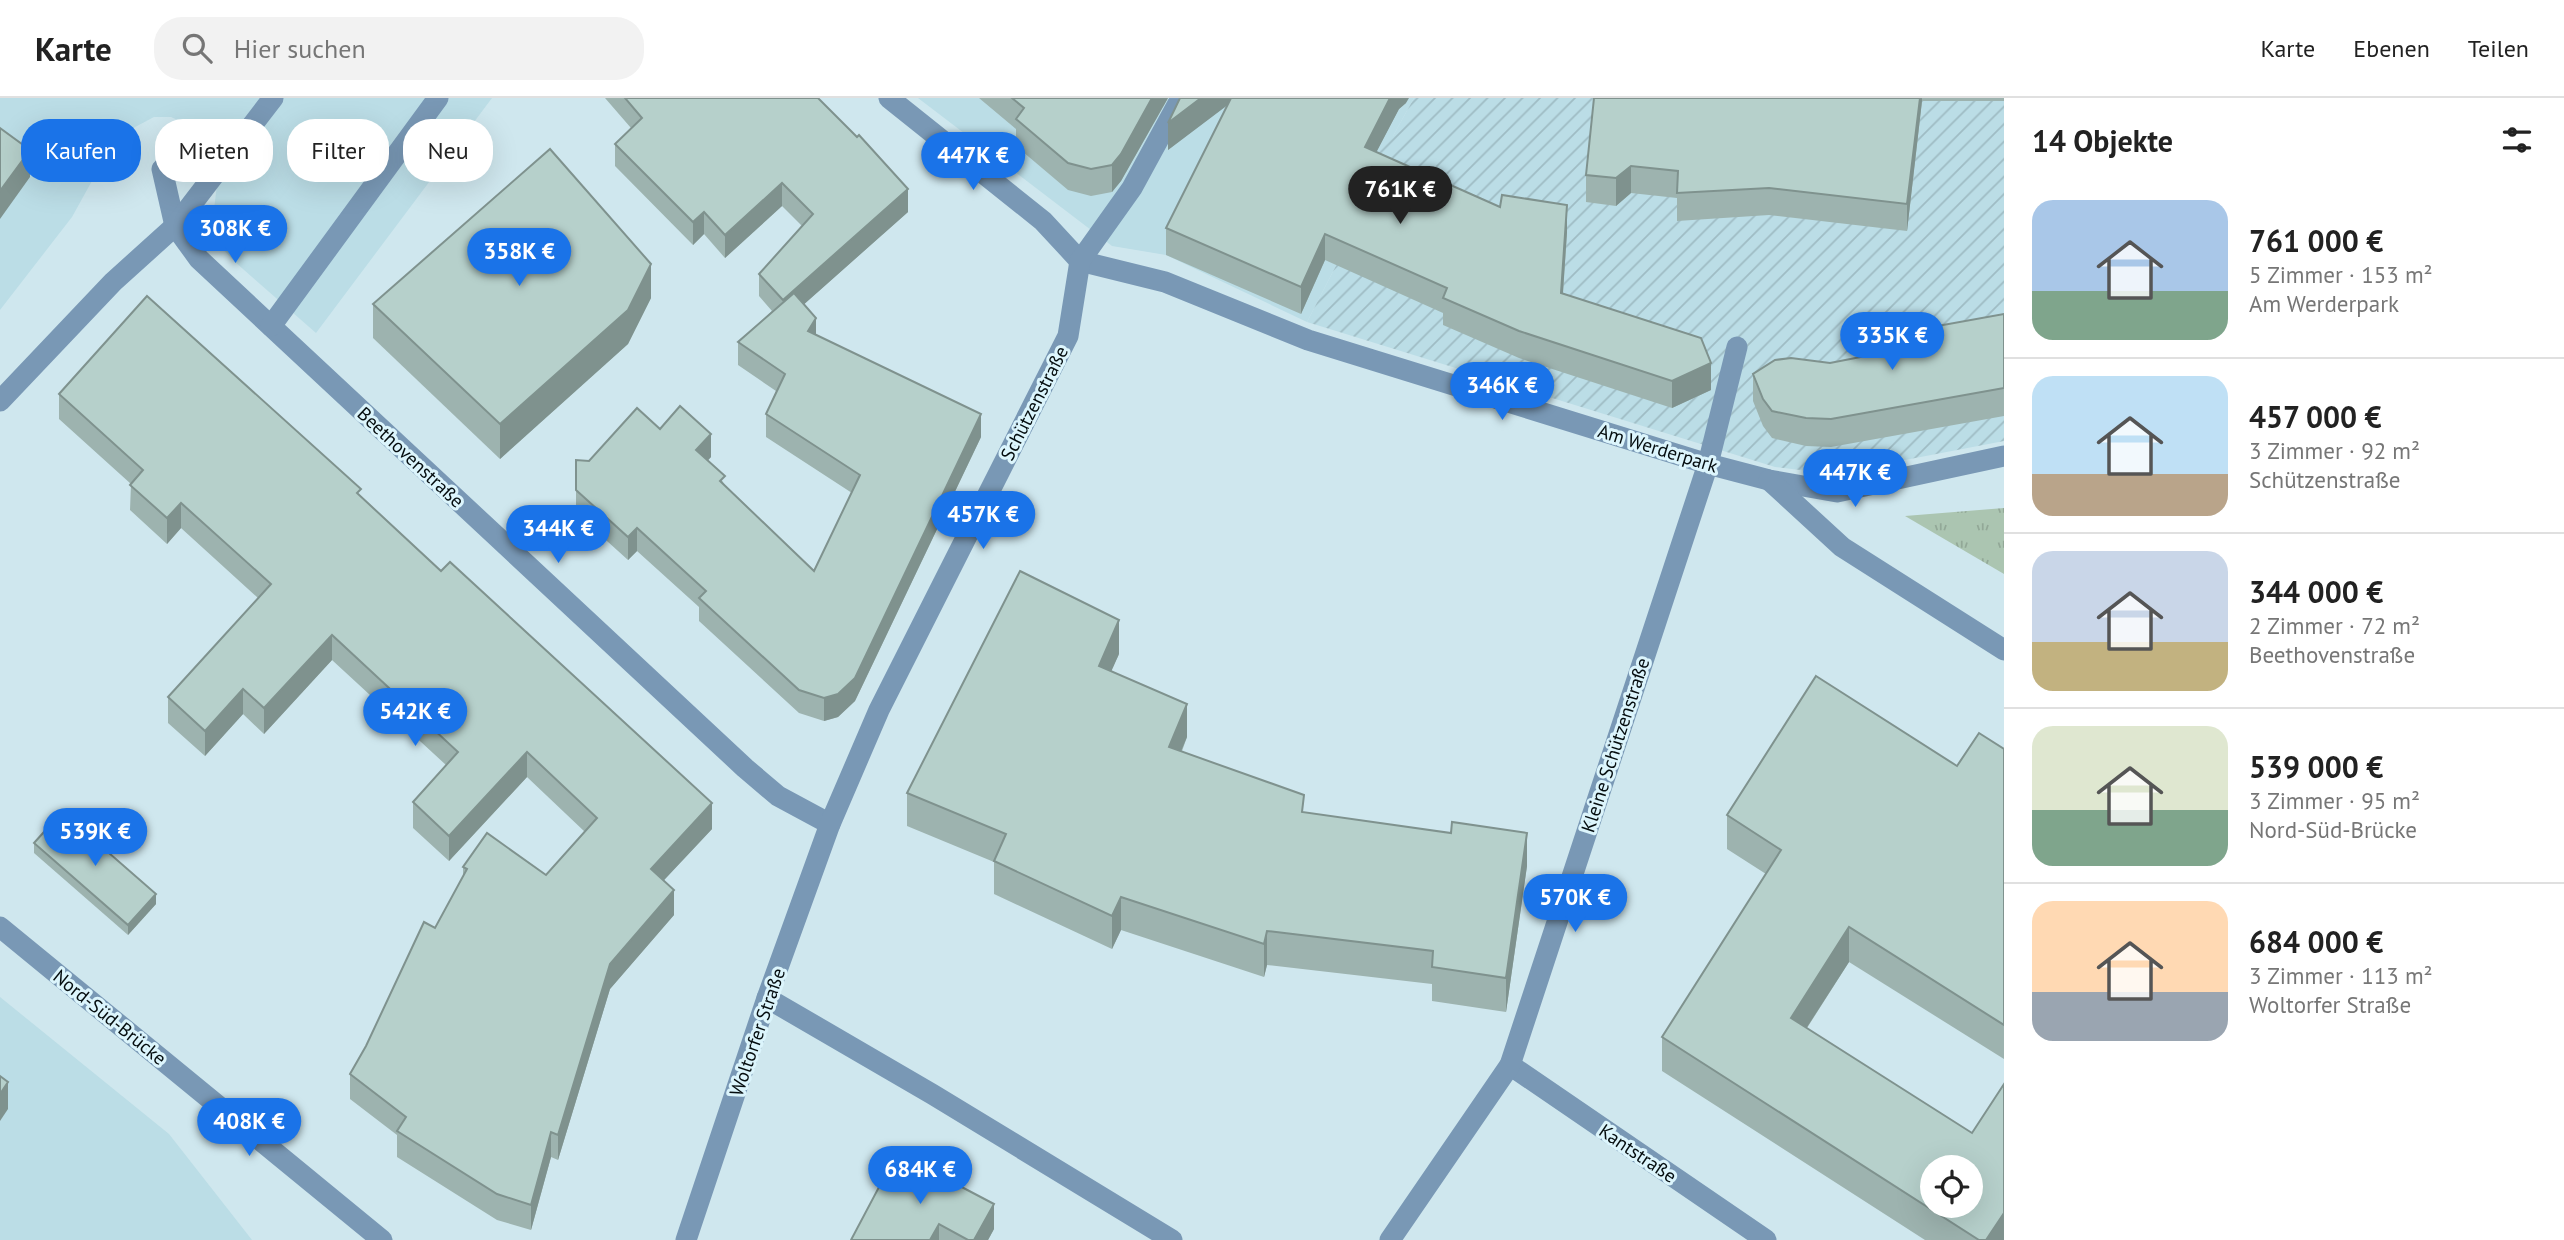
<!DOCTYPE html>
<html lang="de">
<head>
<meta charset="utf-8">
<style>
  body { margin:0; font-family:"PT Sans",sans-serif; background:#f2f2f2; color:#222; height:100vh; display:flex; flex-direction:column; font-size:26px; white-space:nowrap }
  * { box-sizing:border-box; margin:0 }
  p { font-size:23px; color:#767676 }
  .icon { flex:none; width:38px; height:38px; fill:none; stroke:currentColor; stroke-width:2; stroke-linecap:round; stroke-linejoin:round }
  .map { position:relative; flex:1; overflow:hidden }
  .sheet { display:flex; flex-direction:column; background:#fff; width:560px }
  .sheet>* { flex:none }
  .hud { position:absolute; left:21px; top:21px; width:665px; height:63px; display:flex; gap:14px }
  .buttons { position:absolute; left:1920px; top:1057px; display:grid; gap:14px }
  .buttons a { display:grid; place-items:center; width:63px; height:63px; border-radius:50%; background:#fff; box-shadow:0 7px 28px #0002; font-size:35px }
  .price { position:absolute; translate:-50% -60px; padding:0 16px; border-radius:24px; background:#1a73e8; color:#fff; font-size:23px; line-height:46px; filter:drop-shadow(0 2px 4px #0008) }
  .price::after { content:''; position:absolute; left:50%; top:42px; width:21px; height:16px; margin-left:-10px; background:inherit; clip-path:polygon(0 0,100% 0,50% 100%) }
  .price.current { background:#222; color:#fff }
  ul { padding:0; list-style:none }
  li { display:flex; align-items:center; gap:21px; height:175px; padding:0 28px }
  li+li { border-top:2px solid #e0e0e0 }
  li span { display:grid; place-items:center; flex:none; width:196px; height:140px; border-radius:21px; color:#555 }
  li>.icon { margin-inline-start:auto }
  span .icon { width:84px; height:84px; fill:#fffc; stroke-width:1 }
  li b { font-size:30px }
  h2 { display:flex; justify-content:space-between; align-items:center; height:84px; padding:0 28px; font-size:30px }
  .pill { padding:0 24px; border-radius:28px; background:#fff; box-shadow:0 7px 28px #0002; font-size:24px; line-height:63px }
  .pill.current { background:#1a73e8; color:#fff }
  header { display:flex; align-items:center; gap:42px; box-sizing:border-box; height:98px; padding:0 35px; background:#fff; border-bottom:2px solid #e0e0e0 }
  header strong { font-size:33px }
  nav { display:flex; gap:38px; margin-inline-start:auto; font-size:24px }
  .search { width:490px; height:63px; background:#f2f2f2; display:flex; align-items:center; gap:18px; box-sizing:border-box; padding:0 24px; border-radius:28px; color:#767676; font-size:26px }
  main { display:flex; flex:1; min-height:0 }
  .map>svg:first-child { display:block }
</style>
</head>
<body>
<header>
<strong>Karte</strong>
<div class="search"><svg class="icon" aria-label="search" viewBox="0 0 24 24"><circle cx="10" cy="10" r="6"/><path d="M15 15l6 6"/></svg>Hier suchen</div>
<nav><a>Karte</a><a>Ebenen</a><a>Teilen</a></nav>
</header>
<main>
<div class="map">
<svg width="2004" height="1142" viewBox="0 0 2004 1142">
  <defs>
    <pattern id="industrial-furrows" width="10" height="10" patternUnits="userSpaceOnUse" patternTransform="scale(1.75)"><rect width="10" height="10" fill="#bbdde6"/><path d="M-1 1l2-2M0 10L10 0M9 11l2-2" fill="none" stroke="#9fbcc4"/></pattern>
    <pattern id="park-tufts" width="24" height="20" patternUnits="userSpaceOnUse" patternTransform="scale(1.75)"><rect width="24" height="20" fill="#abc5b1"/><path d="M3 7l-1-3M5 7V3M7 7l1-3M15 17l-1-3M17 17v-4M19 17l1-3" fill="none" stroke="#92a897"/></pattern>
  </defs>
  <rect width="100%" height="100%" fill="#cfe7ee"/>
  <g fill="#bbdde6">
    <polygon points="0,0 492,0 316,235 235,164 218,146 213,119 217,87 202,44 189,27 171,19 154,19 122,36 108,54 72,119 0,212"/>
    <polygon points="918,0 1414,0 1393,38 1342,156 1307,224 1166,157 1112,148"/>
    <polygon points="0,899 169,1036 252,1142 0,1142"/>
  </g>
  <polygon fill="url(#industrial-furrows)" points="1414,0 2004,0 2004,343 1832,376 1775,369 1307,224 1342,156 1365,23 1393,38"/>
  <polygon fill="url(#park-tufts)" points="2004,410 2004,476 1905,418"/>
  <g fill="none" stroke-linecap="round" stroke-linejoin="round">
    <g stroke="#7998b5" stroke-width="21">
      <polyline points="889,0 1043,123 1080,163"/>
      <polyline points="162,71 175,128 199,161 745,670 778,698 830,726"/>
      <polyline points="1080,163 1165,184 1308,242 1708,366 1769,382 1837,394 2004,358"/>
      <polyline points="271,228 438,0"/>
      <polyline points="0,303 113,184 175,128 273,0"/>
      <polyline points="1769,382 1842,449 2004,552"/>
      <polyline points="0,829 382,1142"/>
      <polyline points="767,900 932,996 1172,1142"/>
      <polyline points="1510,967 1766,1142"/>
      <polyline points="686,1142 767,900 830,726 879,612 1068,238 1080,163 1132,90 1181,0"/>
      <polyline points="1390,1142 1510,967 1708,366 1737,249"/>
    </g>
  </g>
  <g fill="#9db3af">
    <polygon points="605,0 818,0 908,114 804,206 816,237 981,339 855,603 838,619 824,623 799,615 699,523 699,509 637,453 628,462 576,415 576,362 589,363 660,331 711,359 708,362 725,387 814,473 852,395 766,339 766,316 776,293 738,267 738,244 772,213 759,198 759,176 802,128 782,108 725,160 704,136 693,147 615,68 615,46 631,30"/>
    <polygon points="979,0 1168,0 1121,83 1112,94 1091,98 1068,92 1016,48 1016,31"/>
    <polygon points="1180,0 1406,5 1399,11 1376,54 1500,109 1567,134 1563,196 1711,292 1672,310 1519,260 1443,227 1443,215 1325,162 1301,216 1166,157 1166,130 1227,7 1168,52"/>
    <polygon points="1594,0 2004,0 2004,3 1922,3 1907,133 1769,117 1677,123 1677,100 1631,95 1616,108 1586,104 1586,77"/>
    <polygon points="651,200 628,246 500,361 373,240 373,206"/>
    <polygon points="2004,216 2004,318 1831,349 1806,348 1772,340 1763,328 1753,303 1753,276 1830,265 1871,257 1871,240"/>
    <polygon points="59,296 361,398 712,731 664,782 674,817 610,891 558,1062 551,1059 531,1132 497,1122 397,1059 397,1037 350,1001 350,976 435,830 463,778 463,769 546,777 585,734 527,679 449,763 413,730 413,704 446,667 332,562 264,636 243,616 205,658 168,625 168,599 258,500 181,430 167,446 130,412 131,386 59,321"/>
    <polygon points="1119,556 1111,573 1187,639 1182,653 1304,715 1527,768 1506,914 1432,903 1432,886 1267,867 1264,879 1121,832 1112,851 994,796 994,764 907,728 907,695"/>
    <polygon points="2004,651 2004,961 1849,864 1807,930 2004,1142 1925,1142 1662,973 1662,939 1766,776 1727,751 1727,717 1957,668"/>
    <polygon points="34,745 156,806 128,837 34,755"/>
    <polygon points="897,1055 994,1131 988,1142 851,1142"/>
  </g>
  <g fill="#7f928e">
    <polygon points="1152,0 1168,0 1121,83 1112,94 1112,67"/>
    <polygon points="1201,0 1237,0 1168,52 1168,25"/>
    <polygon points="1390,0 1409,0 1406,5 1399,11 1365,76 1365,49"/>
    <polygon points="1920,0 1922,0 1922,3 1907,133 1907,106"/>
    <polygon points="30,52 30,79 0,121 0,93"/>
    <polygon points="1631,68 1631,95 1616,108 1616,80"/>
    <polygon points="782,85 782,108 725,160 725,137"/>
    <polygon points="908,91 908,114 783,225 783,202"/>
    <polygon points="1567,107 1567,134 1561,222 1561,195"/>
    <polygon points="704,114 704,136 693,147 693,124"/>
    <polygon points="1325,136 1325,162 1301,216 1301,189"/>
    <polygon points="651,166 651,200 628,246 500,361 500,326"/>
    <polygon points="816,220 816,243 808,233"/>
    <polygon points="1711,265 1711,292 1672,310 1672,283"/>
    <polygon points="981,316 981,339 855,603 838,619 824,623 824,600"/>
    <polygon points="711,336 711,359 696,375 696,352"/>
    <polygon points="181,405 181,430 167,446 167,420"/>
    <polygon points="637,430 637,453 628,462 628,439"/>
    <polygon points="1119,522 1119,556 1099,601 1099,568"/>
    <polygon points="332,537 332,562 264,636 264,610"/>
    <polygon points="243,591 243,616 205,658 205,633"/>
    <polygon points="1187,606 1187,639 1169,682 1169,649"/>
    <polygon points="527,654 527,679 449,763 449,738"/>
    <polygon points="712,705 712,731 651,796 651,771"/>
    <polygon points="1527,735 1527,768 1506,914 1506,880"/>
    <polygon points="674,792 674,817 610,891 558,1062 558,1037 610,866"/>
    <polygon points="156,796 156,806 128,837 128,827"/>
    <polygon points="1121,799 1121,832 1112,851 1112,818"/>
    <polygon points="1849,829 1849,864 1791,954 1791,920"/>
    <polygon points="1267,833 1267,867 1264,879 1264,846"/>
    <polygon points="8,984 8,1011 0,1023 0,996"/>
    <polygon points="551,1034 551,1059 531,1132 531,1107"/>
    <polygon points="994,1106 994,1131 988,1142 974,1142"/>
    <polygon points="2004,1115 2004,1142 1986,1142"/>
    <polygon points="939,1126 939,1142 930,1142"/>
  </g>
  <g fill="#b6d0cb" stroke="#7f928e" stroke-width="2" fill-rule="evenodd">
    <polygon points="625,0 818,0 857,39 859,37 908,91 783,202 759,176 813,116 782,85 725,137 704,114 693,124 615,46 642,20"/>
    <polygon points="1012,0 1152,0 1121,56 1112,67 1091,71 1068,65 1016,21 1024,10"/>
    <polygon points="1180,0 1201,0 1168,25"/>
    <polygon points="1231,0 1390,0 1365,49 1500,109 1502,97 1567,107 1561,195 1701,240 1711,265 1672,283 1519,233 1443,200 1447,190 1325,136 1301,189 1166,130"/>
    <polygon points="1594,0 1920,0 1907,106 1769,90 1677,95 1678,73 1631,68 1616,80 1586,77"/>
    <polygon points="0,30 30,52 0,93"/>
    <polygon points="550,51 651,166 628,212 500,326 373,206"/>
    <polygon points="794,195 816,220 808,233 981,316 855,580 838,596 824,600 799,592 699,500 706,493 637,430 628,439 576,392 576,362 589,363 637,310 660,331 680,308 711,336 696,352 725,378 720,383 814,473 860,377 766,316 785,276 738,244"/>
    <polygon points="147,198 361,391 357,395 441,473 450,464 712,705 651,771 674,792 610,866 558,1037 551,1034 531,1107 497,1096 397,1033 406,1019 350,976 366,948 424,824 435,830 467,771 463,769 487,735 546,777 597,720 527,654 449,738 413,704 458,654 332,537 264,610 243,591 205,633 168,599 271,486 181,405 167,420 130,387 143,372 59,296"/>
    <polygon points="2004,216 2004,290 1831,321 1806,320 1772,313 1763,301 1753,276 1775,262 1791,260 1830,265 1876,256 1871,240"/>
    <polygon points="1020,473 1119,522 1099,568 1187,606 1169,649 1304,697 1302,714 1451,735 1452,724 1527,735 1506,880 1432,869 1433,853 1267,833 1264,846 1121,799 1112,818 994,763 1006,736 907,695"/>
    <path d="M1816,578L1957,668L1979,635L2004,651V927L1849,829L1791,920L1972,1035L2004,986V1115L1986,1142H1979L1662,939L1781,752L1727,717ZM1932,1069H1970V1108H1932Z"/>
    <polygon points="62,714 156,796 128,827 34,745"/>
    <polygon points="0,978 8,984 0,996"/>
    <polygon points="897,1055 994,1106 974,1142 968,1142 939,1126 930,1142 851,1142"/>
  </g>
  <g text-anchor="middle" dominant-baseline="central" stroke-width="6" stroke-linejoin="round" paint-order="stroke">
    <g font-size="19" fill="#050d0f" stroke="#dcf5fc">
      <text transform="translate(1034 305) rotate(-63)">Schützenstraße</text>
      <text transform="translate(1658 350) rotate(17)">Am Werderpark</text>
      <text transform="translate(411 359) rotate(43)">Beethovenstraße</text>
      <text transform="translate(1615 647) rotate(-72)">Kleine Schützenstraße</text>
      <text transform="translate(110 919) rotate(39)">Nord-Süd-Brücke</text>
      <text transform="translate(757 934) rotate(-71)">Woltorfer Straße</text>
      <text transform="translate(1638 1055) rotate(34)">Kantstraße</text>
    </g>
  </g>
</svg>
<div class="buttons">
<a><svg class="icon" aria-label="locate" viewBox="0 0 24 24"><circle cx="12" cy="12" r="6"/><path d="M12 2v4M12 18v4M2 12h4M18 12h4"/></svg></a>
</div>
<b class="price" style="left:973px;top:94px">447K €</b>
<b class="price current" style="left:1400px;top:128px">761K €</b>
<b class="price" style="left:235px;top:167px">308K €</b>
<b class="price" style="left:519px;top:190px">358K €</b>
<b class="price" style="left:1892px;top:274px">335K €</b>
<b class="price" style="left:1502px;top:324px">346K €</b>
<b class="price" style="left:1855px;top:411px">447K €</b>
<b class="price" style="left:983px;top:453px">457K €</b>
<b class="price" style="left:558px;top:467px">344K €</b>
<b class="price" style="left:415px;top:650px">542K €</b>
<b class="price" style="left:95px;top:770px">539K €</b>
<b class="price" style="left:1575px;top:836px">570K €</b>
<b class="price" style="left:249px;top:1060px">408K €</b>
<b class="price" style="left:920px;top:1108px">684K €</b>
<div class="hud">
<a class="pill current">Kaufen</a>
<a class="pill">Mieten</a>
<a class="pill">Filter</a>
<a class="pill">Neu</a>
</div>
</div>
<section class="sheet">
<h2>14 Objekte<svg class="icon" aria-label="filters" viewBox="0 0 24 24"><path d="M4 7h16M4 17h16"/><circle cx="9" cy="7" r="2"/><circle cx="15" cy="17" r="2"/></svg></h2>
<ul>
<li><span style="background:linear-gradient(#a9c7e8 65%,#7fa58c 0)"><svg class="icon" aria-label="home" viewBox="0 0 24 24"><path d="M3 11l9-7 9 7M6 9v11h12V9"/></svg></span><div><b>761 000 €</b><p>5 Zimmer · 153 m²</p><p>Am Werderpark</p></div></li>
<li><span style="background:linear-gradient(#bfe0f5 70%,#b9a48a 0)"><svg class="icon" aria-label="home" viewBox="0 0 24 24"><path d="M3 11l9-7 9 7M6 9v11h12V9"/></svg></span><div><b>457 000 €</b><p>3 Zimmer · 92 m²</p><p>Schützenstraße</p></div></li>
<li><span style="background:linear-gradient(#c9d6e8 65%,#c2b280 0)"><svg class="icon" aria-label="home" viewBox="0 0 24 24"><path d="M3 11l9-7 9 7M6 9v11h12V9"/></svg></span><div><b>344 000 €</b><p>2 Zimmer · 72 m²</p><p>Beethovenstraße</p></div></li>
<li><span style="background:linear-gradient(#dfe7d0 60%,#7fa58c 0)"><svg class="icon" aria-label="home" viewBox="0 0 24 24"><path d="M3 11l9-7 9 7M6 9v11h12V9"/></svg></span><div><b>539 000 €</b><p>3 Zimmer · 95 m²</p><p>Nord-Süd-Brücke</p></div></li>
<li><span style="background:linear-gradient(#ffd9b3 65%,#9aa5b1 0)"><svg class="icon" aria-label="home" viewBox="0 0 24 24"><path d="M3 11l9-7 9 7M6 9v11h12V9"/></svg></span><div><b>684 000 €</b><p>3 Zimmer · 113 m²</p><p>Woltorfer Straße</p></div></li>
</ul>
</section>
</main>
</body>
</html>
